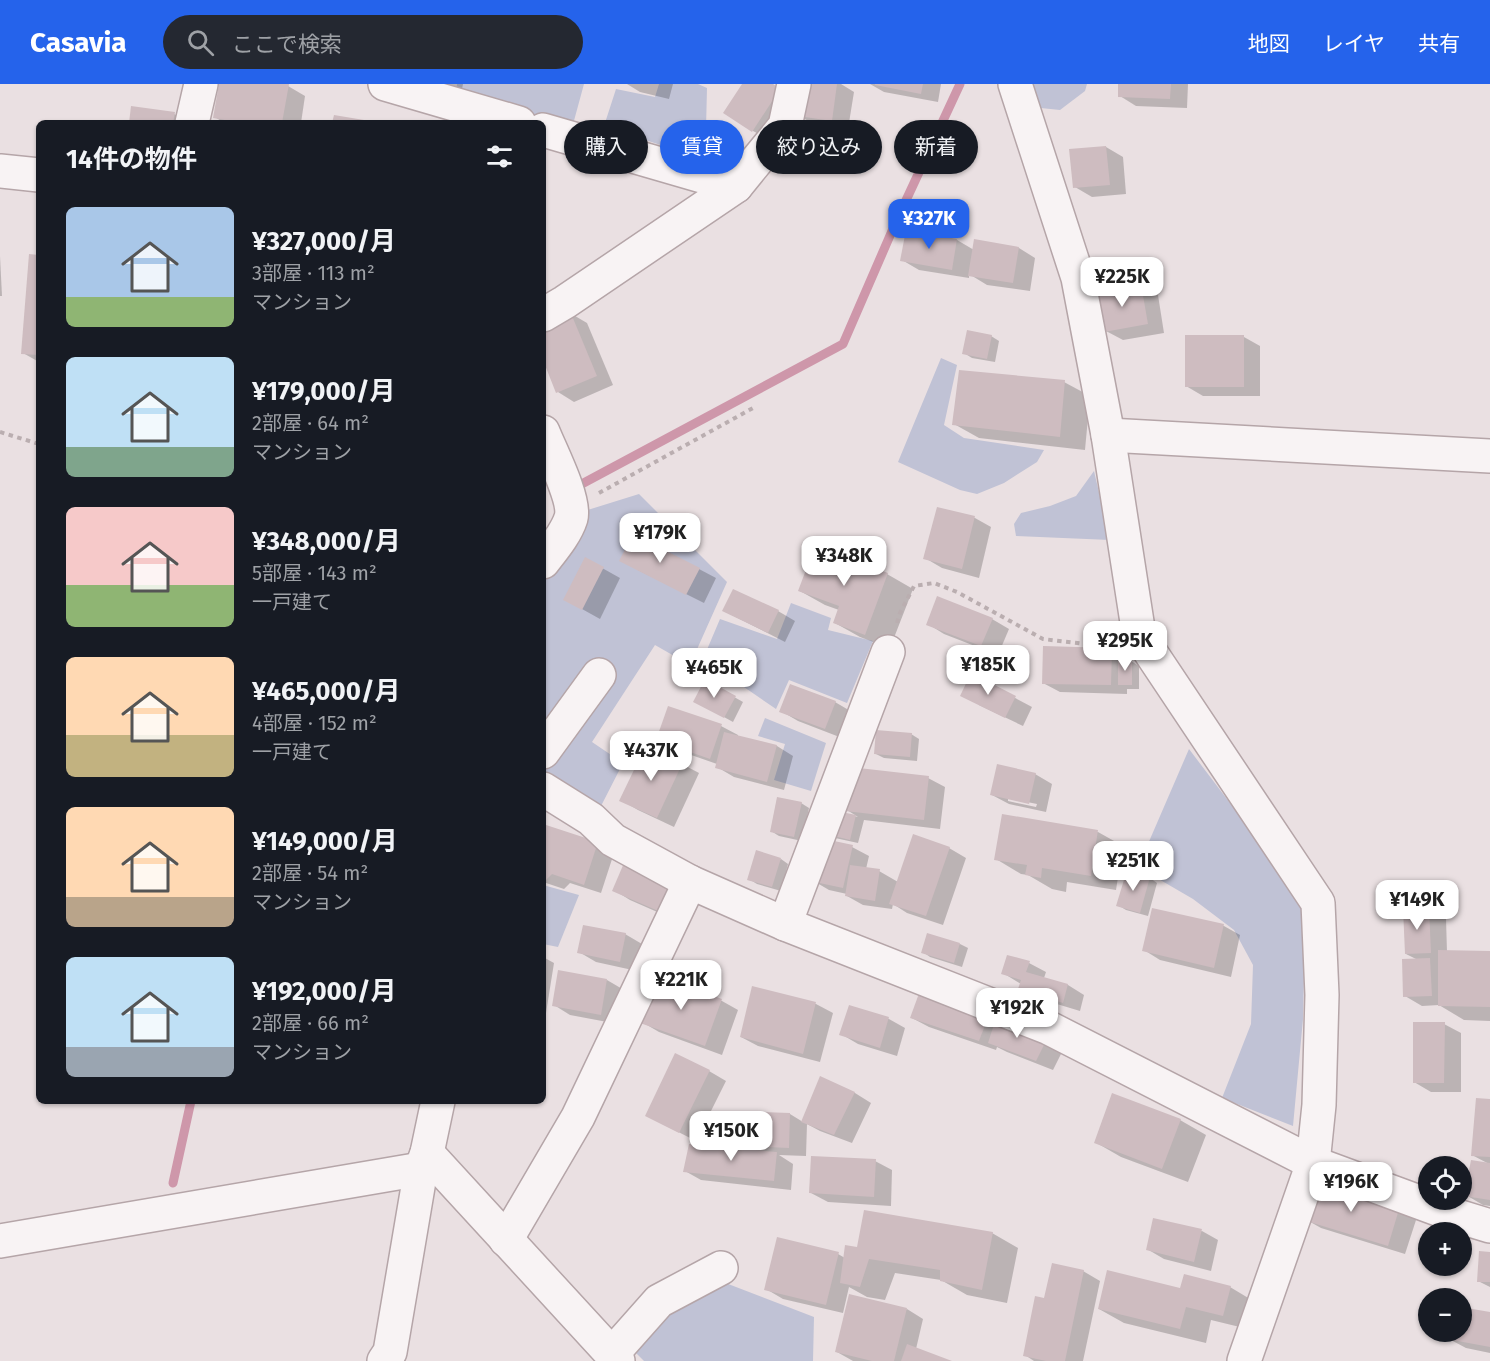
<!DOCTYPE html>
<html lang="ja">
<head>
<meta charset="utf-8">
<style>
  body { margin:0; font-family:"Fira Sans","Noto Sans JP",sans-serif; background:#242831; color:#f1f3f6; height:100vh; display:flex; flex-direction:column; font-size:22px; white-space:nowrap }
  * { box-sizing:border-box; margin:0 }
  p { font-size:20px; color:#9ea1a6 }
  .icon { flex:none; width:33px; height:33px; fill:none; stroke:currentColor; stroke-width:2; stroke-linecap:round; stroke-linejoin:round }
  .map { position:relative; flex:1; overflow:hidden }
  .side { position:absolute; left:36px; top:36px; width:510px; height:984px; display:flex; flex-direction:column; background:#171b24; border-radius:9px; box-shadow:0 2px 4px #0004 }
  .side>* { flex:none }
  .hud { position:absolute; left:564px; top:36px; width:570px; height:54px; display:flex; gap:12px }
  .buttons { position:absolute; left:1418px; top:1072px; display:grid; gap:12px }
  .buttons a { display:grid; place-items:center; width:54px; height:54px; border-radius:50%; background:#171b24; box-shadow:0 2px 4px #0004; font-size:30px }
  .price { position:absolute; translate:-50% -51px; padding:0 14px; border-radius:12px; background:#fff; color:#222; font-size:20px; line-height:39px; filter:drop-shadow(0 2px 3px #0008) }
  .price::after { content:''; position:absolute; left:50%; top:36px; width:18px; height:14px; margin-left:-9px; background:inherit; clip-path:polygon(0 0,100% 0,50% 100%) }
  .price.selected { background:#2563eb; color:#fff }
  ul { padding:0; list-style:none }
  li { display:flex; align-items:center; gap:18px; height:150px; padding:0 30px }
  li span { display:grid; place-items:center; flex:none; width:168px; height:120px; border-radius:9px; color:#555 }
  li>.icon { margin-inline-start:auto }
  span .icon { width:72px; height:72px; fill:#fffc; stroke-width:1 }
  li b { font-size:26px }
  h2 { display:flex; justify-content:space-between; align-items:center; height:72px; padding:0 30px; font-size:26px }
  .chip { padding:0 21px; border-radius:27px; background:#171b24; box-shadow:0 2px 4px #0004; font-size:21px; line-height:54px }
  .chip.selected { background:#2563eb; color:#fff }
  header { display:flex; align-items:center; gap:36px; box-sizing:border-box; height:84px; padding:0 30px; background:#2563eb; color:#fff }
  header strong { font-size:28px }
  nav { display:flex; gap:33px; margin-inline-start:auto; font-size:21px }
  .search { width:420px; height:54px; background:#242831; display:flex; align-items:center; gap:15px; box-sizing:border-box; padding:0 21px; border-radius:33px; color:#9ea1a6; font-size:22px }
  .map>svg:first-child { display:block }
</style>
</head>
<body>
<header>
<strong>Casavia</strong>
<div class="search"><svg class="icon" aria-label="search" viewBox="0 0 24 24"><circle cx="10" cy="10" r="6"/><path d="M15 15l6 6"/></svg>ここで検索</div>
<nav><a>地図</a><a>レイヤ</a><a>共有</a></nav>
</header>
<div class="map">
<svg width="1490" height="1277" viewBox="0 0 1490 1277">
  <rect width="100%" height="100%" fill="#eae0e2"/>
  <g fill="#c0c2d5">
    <polygon points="457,0 584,0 572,44 456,9"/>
    <polygon points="659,0 698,0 707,4 706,45 699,74 604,42 616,5 655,13"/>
    <polygon points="1022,0 1087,0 1085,7 1060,26 1031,23"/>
    <polygon points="941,274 957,281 944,341 964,354 1044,366 1037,378 1004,399 977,410 960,406 898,378"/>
    <polygon points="1094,387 1110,456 1016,452 1014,440 1021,429 1050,422 1076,412"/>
    <polygon points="639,410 727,498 690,581 655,561 592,658 623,679 601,722 543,688 543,496 575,453 578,429"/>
    <polygon points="791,519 831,534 828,546 873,557 847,619 789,596 776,625 703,575 720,535 777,555"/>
    <polygon points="765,634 826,659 811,707 774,696 785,660 758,652"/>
    <polygon points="1189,665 1299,810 1305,847 1303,935 1293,1042 1222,1014 1251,940 1253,881 1234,846 1193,815 1138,783"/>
    <polygon points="543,801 579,811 558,863 543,860"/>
    <polygon points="723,1198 814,1233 813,1277 644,1277 632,1265 671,1222"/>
  </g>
  <g fill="#0003" fill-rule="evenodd">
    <polygon points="220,0 277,0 288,2 305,12 301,39 224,39 215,33"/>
    <polygon points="428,0 463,0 461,10"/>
    <polygon points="627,0 673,0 669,15 640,8"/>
    <polygon points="743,0 772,0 796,16 770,56 753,47"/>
    <polygon points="804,0 841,0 854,8 848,45 816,41 799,32"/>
    <polygon points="870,0 941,0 938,18 884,8"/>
    <polygon points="1120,0 1188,0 1187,24 1136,22 1120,12"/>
    <polygon points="174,30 191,39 130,39"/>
    <polygon points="1106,63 1123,73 1126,110 1092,113 1075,103"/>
    <polygon points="957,156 974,166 1019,164 1035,174 1030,207 987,201 969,190 969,194 919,186 902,176"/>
    <polygon points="0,172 2,212 0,212"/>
    <polygon points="39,172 39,278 23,269"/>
    <polygon points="1141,201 1158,211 1164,249 1123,256 1106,247"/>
    <polygon points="570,229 587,239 613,301 574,318 558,308 543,273"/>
    <polygon points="991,252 999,257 995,278 972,274 964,269"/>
    <polygon points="1244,253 1260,262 1260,312 1203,312 1186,302"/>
    <polygon points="1064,298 1090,312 1085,366 979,354 954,340"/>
    <polygon points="938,424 975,434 991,443 979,494 942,484 925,474"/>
    <polygon points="586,475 620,494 600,535 582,525"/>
    <polygon points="699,485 716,494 704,519 638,486"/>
    <polygon points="887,490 913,505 890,564 860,553 835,539 839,526 825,521 800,507"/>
    <polygon points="724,527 778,527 795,537 785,558"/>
    <polygon points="992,535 1009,545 998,571 944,550 928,540"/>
    <polygon points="1111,565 1139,582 1139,605 1127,605 1127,610 1060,608 1043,599"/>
    <polygon points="972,591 1032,623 1023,642 979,621"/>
    <polygon points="706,597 743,618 733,638 695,617"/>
    <polygon points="835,618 852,628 842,654 798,637 781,627"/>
    <polygon points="721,642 738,651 738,653 777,662 793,672 784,706 734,693 717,683 717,680 674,665 658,656"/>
    <polygon points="911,650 919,655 917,677 884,674 876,670"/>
    <polygon points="682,680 699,689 674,743 638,726 621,716"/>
    <path d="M1035,690L1052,700L1046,728L1009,720L992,711ZM1008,714L1037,720L1036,723L1008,717Z"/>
    <polygon points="928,694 945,703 940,745 864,736 858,759 835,754 828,750 833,727 858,733 847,726"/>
    <polygon points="801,719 809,724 802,757 779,752 771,747"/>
    <polygon points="543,742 614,769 601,809 570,799 564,805 543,798"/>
    <polygon points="1098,748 1123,762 1116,806 1067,798 1066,808 1052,805 1028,791 1021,790 996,775"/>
    <polygon points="852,763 869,772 866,785 879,787 898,798 949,764 966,774 943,841 907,829 893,820 892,825 863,821 847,812 847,810 829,806 812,796"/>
    <polygon points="781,775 788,780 781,807 757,800 749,795"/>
    <polygon points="625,781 680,838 630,816 614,806"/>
    <polygon points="1150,794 1157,799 1148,832 1126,826 1118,821"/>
    <polygon points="1153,825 1224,842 1240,851 1231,893 1160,876 1144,866"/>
    <polygon points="1429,825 1446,834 1447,868 1490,868 1490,937 1464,936 1439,921 1422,922 1405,912 1418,876 1406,870"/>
    <polygon points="625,850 642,860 637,887 596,878 579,868"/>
    <polygon points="960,860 968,864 962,883 930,873 923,868"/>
    <polygon points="543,873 554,879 546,929 543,928"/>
    <polygon points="1029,879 1046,888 1044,894 1068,901 1084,911 1080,927 1037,914 1020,904 1021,900 1003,889"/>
    <polygon points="658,894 722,917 738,926 722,971 659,948 642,938"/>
    <polygon points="607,896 624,906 618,940 570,931 554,921"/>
    <polygon points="754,904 816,920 833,929 820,978 758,962 741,953"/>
    <polygon points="922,906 1064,964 1053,986 1007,968 997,963 996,966 929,943 912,934"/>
    <polygon points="850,923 889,935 905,944 897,972 858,960 841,950"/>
    <polygon points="1444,940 1461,949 1461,1008 1431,1008 1414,998"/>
    <polygon points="709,987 726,997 696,1057 647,1032"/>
    <polygon points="821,994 855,1009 871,1019 852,1059 820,1047 807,1040 806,1072 779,1071 793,1080 791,1106 701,1096 685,1087 739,1067 728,1060 730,1028 790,1030 803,1038"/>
    <polygon points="1490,1016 1490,1122 1483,1121 1466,1111 1489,1080 1472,1071"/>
    <polygon points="1180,1036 1206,1051 1188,1098 1121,1073 1095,1058"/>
    <polygon points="875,1077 892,1086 891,1122 828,1118 811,1109"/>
    <polygon points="1400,1123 1417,1133 1405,1170 1321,1144 1305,1135"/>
    <polygon points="1202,1147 1218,1156 1211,1187 1164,1175 1147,1165"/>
    <polygon points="992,1149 1018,1164 1007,1219 967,1211 941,1196 895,1189 885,1216 867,1213 849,1203 843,1229 783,1215 766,1205 838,1170 845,1174 858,1165"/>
    <polygon points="1490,1169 1490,1203 1478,1197"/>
    <polygon points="1083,1187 1100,1197 1083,1277 1034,1277 1025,1271 1046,1215"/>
    <polygon points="1230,1203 1255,1218 1248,1245 1211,1236 1206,1259 1124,1239 1099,1225 1182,1206"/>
    <polygon points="907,1225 923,1235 916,1265 948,1277 853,1277 837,1268"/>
    <polygon points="1461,1225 1490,1230 1490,1269 1466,1264 1449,1255 1450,1248 1461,1248"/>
  </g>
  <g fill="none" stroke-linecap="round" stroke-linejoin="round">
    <g stroke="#ce97aa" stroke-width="9">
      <polyline points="578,402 843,260 895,140 960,0"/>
      <polyline points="173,1099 191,1017"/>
    </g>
  </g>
  <g fill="#cebcc0">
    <polygon points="219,0 289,0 282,39 242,39 213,34"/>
    <polygon points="742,0 773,0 780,5 752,48 723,29"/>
    <polygon points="802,0 837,0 832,37 798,32"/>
    <polygon points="875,0 923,0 921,10 875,1"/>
    <polygon points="1118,0 1171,0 1170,15 1118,13"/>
    <polygon points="131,22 175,28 173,39 129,39"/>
    <polygon points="334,31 376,38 376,39 332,39"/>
    <polygon points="1106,62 1110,101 1073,104 1069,65"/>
    <polygon points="906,146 957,155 952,186 900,177"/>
    <polygon points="974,155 1019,163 1013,199 968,192"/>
    <polygon points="29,170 39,171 39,271 21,270"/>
    <polygon points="1141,200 1148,240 1104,248 1097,208"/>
    <polygon points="570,227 597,292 556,309 543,276 543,239"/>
    <polygon points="967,246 992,251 987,275 962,270"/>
    <rect x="1185" y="251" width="59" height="52"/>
    <polygon points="959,286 1065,296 1060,353 952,341"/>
    <polygon points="937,423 975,432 962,485 923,475"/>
    <polygon points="633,450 700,484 686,511 619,477"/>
    <polygon points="815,462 888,489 865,551 833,539 839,522 798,507"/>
    <polygon points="585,473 604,483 582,526 563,516"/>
    <polygon points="733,505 779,526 768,549 722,527"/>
    <polygon points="937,512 993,534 981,562 926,541"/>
    <polygon points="1043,562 1112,564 1111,601 1042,600"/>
    <rect x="1118" y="575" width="14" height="26"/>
    <polygon points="971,589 1016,612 1005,634 960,612"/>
    <polygon points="705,595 736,612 724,634 693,618"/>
    <polygon points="790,600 836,617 825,645 779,628"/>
    <polygon points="668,622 722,640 710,675 656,656"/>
    <polygon points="876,646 912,649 910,673 874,670"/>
    <polygon points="724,648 777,661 767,698 715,684"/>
    <polygon points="646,661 683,678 657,734 619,717"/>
    <polygon points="997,680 1036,689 1029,720 990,711"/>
    <polygon points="850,683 929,692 924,736 845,727"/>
    <polygon points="777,713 802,718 794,753 770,748"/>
    <polygon points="832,726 856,731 850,756 826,750"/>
    <polygon points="1002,730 1098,746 1091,792 1042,784 1041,794 1025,791 1027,781 994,776"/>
    <polygon points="543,740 598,758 584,801 552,790 546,796 543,795"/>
    <polygon points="913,750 950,763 926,832 889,820"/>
    <polygon points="820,754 853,761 843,804 810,797"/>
    <polygon points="756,766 781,774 772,803 747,796"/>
    <polygon points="624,779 675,801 663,829 612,807"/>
    <polygon points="850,781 880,785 875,817 845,812"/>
    <polygon points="1127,786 1150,793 1140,829 1116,822"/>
    <polygon points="1429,823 1431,869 1405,870 1403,824"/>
    <polygon points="1152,824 1224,840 1214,884 1142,867"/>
    <polygon points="583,841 626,849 620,878 577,869"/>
    <polygon points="927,849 960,859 954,879 921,869"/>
    <polygon points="1438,866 1490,867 1490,923 1438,922"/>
    <polygon points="1007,871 1030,877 1026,888 1068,900 1063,919 1018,905 1021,896 1001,890"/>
    <polygon points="1430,874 1432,912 1403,913 1402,875"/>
    <polygon points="558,886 607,895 601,931 552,922"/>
    <polygon points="657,892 722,915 705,962 640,939"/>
    <polygon points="752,902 816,918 803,970 740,953"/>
    <polygon points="921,904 990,928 979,957 910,934"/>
    <polygon points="849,921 889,933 880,964 839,951"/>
    <polygon points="997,931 1048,953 1036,977 988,959"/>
    <polygon points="1413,938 1445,938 1444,999 1413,999"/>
    <polygon points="675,969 710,986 679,1049 645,1032"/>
    <polygon points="820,992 855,1008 834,1051 801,1038"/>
    <polygon points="1112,1009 1181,1035 1162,1085 1094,1059"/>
    <polygon points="1476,1014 1490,1015 1490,1073 1471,1072"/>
    <polygon points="728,1027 790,1029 789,1064 727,1061"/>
    <polygon points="689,1060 777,1068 774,1097 683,1088"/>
    <polygon points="811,1072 876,1075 874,1113 809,1109"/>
    <polygon points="1471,1076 1490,1079 1490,1116 1464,1112"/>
    <polygon points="1315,1095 1400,1122 1388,1162 1303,1136"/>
    <polygon points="864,1126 993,1148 982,1206 940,1197 940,1186 869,1175 860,1203 840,1199 845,1161 857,1163"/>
    <polygon points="1153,1134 1202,1145 1194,1178 1146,1166"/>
    <polygon points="777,1153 839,1168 826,1221 764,1206"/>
    <polygon points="1479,1167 1490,1168 1490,1198 1477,1198"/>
    <polygon points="1052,1179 1084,1186 1065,1277 1046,1277 1023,1272 1035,1212 1044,1214"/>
    <polygon points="1107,1186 1180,1204 1184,1190 1231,1202 1223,1232 1186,1223 1180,1245 1098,1225"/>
    <polygon points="849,1210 907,1224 894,1277 872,1277 835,1268"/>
    <polygon points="1461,1223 1490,1228 1490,1263 1447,1255 1449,1248 1461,1248"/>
    <polygon points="907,1260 952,1277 901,1277"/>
  </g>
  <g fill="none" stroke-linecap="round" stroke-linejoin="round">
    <g stroke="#b5a5a8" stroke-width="36">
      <g id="minor">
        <polyline points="385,0 519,39"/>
        <polyline points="1015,0 1078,194 1108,351 1139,551 1318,819 1322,911 1319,1021 1313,1079 1244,1277"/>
        <polyline points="192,39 201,0"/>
        <polyline points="543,46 736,102"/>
        <polyline points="0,87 39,91"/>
        <polyline points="543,231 565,218 736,102 785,42 794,0"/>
        <path d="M543,348C550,366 576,416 571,434C566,450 553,465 543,478"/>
        <polyline points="1108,351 1490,372"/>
        <polyline points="543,668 599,591"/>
        <polyline points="543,705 591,735 613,756 690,798 785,840 1049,944 1313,1079 1454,1131 1490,1142"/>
        <polyline points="785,840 888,568"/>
        <polyline points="427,1069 618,1277"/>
        <polyline points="506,1156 578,1033 690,798"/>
        <polyline points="0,1157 421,1085"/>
        <polyline points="612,1270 659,1217 721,1184"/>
        <polyline points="384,1277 390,1268 421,1085 427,1069 438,1017"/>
      </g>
    </g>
    <g stroke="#baaeb0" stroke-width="4" stroke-dasharray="4.5 4.5" stroke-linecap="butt">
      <polyline points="0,348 39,360"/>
      <polyline points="599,409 753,324"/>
      <polyline points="897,539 900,529 914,502 934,499 957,508 1043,555 1110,563"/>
    </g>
    <use href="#minor" stroke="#f8f3f4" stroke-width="33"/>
  </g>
</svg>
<div class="buttons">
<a><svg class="icon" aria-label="locate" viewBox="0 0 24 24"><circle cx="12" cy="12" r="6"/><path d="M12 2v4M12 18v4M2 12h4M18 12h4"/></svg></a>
<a>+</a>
<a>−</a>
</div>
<b class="price selected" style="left:929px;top:166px">¥327K</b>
<b class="price" style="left:1122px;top:224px">¥225K</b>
<b class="price" style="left:660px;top:480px">¥179K</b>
<b class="price" style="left:844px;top:503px">¥348K</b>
<b class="price" style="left:1125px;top:588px">¥295K</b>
<b class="price" style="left:988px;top:612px">¥185K</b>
<b class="price" style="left:714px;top:615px">¥465K</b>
<b class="price" style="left:651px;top:698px">¥437K</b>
<b class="price" style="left:1133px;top:808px">¥251K</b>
<b class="price" style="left:1417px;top:847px">¥149K</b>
<b class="price" style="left:681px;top:927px">¥221K</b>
<b class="price" style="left:1017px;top:955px">¥192K</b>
<b class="price" style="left:731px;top:1078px">¥150K</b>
<b class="price" style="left:1351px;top:1129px">¥196K</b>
<div class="hud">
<a class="chip">購入</a>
<a class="chip selected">賃貸</a>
<a class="chip">絞り込み</a>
<a class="chip">新着</a>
</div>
<section class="side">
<h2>14件の物件<svg class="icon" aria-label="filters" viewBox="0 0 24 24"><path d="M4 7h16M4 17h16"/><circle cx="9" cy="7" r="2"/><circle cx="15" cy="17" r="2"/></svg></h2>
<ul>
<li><span style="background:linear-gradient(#a9c7e8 75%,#8fb573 0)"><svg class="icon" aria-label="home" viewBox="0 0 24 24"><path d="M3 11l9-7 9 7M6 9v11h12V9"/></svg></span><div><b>¥327,000/月</b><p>3部屋 · 113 m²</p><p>マンション</p></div></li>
<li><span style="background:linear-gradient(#bfe0f5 75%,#7fa58c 0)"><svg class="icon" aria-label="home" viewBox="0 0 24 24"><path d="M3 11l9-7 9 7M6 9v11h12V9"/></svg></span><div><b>¥179,000/月</b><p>2部屋 · 64 m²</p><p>マンション</p></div></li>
<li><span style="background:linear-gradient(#f6c9c9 65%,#8fb573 0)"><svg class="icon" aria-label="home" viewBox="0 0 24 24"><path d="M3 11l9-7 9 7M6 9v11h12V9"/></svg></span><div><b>¥348,000/月</b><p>5部屋 · 143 m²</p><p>一戸建て</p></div></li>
<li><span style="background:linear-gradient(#ffd9b3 65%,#c2b280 0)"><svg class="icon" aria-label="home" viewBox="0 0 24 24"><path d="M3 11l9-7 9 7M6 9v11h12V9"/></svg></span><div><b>¥465,000/月</b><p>4部屋 · 152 m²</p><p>一戸建て</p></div></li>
<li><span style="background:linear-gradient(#ffd9b3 75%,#b9a48a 0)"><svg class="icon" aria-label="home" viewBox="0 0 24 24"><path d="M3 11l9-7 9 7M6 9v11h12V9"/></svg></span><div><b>¥149,000/月</b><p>2部屋 · 54 m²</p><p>マンション</p></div></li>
<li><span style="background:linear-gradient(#bfe0f5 75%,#9aa5b1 0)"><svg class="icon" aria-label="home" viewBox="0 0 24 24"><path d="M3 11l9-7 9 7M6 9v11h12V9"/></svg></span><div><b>¥192,000/月</b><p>2部屋 · 66 m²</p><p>マンション</p></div></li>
</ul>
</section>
</div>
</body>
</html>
